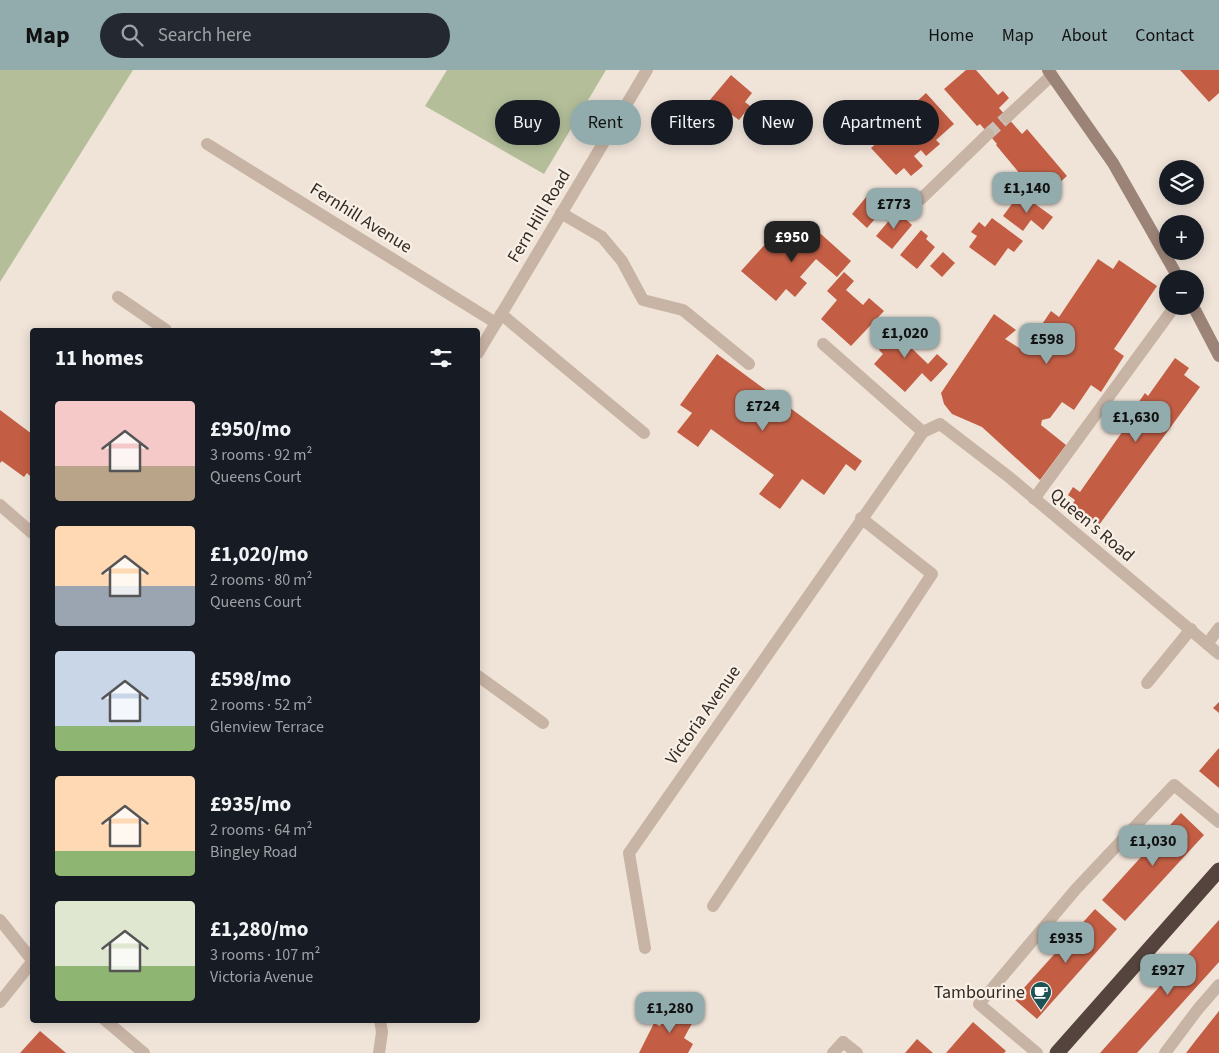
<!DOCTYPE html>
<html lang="en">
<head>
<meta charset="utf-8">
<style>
  body { margin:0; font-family:"Source Sans 3",sans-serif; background:#242831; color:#f1f3f6; height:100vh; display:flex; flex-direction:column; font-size:19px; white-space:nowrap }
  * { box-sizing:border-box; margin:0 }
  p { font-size:16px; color:#9ea1a6 }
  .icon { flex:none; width:28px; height:28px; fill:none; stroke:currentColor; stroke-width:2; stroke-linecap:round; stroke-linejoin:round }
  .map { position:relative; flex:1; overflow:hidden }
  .drawer { position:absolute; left:30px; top:258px; width:450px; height:695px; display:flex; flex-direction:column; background:#171b24; border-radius:5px; box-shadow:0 2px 12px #0003 }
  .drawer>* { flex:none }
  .hud { position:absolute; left:495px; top:30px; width:475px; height:45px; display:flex; gap:10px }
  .controls { position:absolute; left:1159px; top:90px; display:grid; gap:10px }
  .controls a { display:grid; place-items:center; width:45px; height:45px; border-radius:50%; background:#171b24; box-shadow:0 2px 12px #0003; font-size:25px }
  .price { position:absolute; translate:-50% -42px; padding:0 11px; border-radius:10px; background:#92abad; color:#111; font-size:16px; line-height:32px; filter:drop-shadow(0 1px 2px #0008) }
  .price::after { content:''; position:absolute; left:50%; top:30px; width:15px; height:11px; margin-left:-8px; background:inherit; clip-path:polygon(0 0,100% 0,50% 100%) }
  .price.current { background:#222; color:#fff }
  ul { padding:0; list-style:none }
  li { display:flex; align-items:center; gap:15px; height:125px; padding:0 25px }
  li span { display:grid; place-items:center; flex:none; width:140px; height:100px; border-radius:5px; color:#555 }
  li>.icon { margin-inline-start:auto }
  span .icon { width:60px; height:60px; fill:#fffc; stroke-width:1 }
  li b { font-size:21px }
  h2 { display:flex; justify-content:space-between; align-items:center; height:60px; padding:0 25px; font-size:21px }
  .pill { padding:0 18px; border-radius:22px; background:#171b24; box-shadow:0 2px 12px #0003; font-size:18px; line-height:45px }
  .pill.current { background:#92abad; color:#111 }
  header { display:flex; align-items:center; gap:30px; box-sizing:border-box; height:70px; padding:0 25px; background:#92abad; color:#111 }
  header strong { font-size:24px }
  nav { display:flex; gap:28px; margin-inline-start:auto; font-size:18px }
  .search { width:350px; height:45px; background:#242831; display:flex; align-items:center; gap:12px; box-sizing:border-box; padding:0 18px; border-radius:28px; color:#9ea1a6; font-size:19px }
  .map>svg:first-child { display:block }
</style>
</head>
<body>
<header>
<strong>Map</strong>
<div class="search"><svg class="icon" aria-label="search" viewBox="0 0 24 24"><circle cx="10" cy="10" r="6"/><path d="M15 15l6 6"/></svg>Search here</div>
<nav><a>Home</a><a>Map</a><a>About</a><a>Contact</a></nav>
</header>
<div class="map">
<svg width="1219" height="983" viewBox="0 0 1219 983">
  <rect width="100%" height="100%" fill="#f0e4d9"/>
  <g fill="#b4bf9a">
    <polygon points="0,0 133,0 0,212"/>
    <polygon points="447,0 606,0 544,104 425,36"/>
  </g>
  <g fill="#c35e45">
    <polygon points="966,0 976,0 998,25 1003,21 1009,28 999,38 1022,64 1027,59 1067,106 1039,131 1018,106 1020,104 996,75 997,74 980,54 977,56 944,19"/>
    <polygon points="1180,0 1219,0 1219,23 1209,32"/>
    <polygon points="731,5 752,23 745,32 750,36 739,50 732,45 724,54 704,37"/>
    <polygon points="926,23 954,54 936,70 940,74 926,86 921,80 914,86 923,96 911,106 904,98 896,105 871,78 894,58 891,55"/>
    <polygon points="872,120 888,134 867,158 852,144"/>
    <polygon points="1020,123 1053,147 1043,160 1031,150 1023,161 1003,146"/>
    <polygon points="897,141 912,155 892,179 876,166"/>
    <polygon points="992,148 1023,171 1014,182 1008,178 995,196 969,177 977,166 971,162 979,152 985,157"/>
    <polygon points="812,156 851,191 837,207 816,189 800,207 807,213 795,227 786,219 776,231 741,201 777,161 794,177"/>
    <polygon points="921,160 928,166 926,169 935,177 917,199 900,185"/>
    <polygon points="943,182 955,193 942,207 930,196"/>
    <polygon points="1098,189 1113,199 1119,190 1157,216 1114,279 1124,286 1101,322 1091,315 1074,340 1062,332 1050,348 1042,350 1041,355 1066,375 1040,410 982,357 952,344 944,334 941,323 994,244 1016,260 1005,269 1024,281 1051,241 1059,247"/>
    <polygon points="844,202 854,211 846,220 863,235 869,228 884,241 851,276 821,249 837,230 827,221"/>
    <polygon points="896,247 907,257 899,266 928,294 937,284 948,294 931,312 922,303 905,322 874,294 883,284 879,280 885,273 879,267"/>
    <polygon points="717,284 862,391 855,401 846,394 824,425 802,409 780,439 759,424 774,405 711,359 698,377 677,362 692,343 680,335"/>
    <polygon points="1175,288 1189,298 1184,305 1200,317 1099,455 1072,435 1075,430 1068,425 1073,417 1080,422 1132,348 1129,346 1145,323 1148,326"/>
    <polygon points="0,340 32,364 32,408 27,403 24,407 2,391 0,393"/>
    <polygon points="1219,632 1219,643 1213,638"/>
    <polygon points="1219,678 1219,718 1199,701"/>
    <polygon points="1181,743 1204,765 1125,851 1102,830"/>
    <polygon points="1095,839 1117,859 1037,949 1014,929"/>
    <polygon points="1219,850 1219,892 1137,983 1100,983"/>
    <polygon points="671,935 695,948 684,968 693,974 688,983 639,983 654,953 660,956"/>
    <polygon points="1219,941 1219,983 1186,983 1196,970"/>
    <polygon points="973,952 1006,981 1004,983 946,983"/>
    <polygon points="40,961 66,983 20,983"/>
    <polygon points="917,969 933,983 905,983"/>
  </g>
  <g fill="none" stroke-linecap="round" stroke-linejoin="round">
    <polyline stroke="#cabfb5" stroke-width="12" stroke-dasharray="12 6" stroke-linecap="butt" points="988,64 1007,47"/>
    <g stroke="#c8b4a5" stroke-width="12">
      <polyline points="713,836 932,504 861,448"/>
      <polyline points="833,983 843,972"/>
      <polyline points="1037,983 979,934 1076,819 1174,715 1219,752"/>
      <polyline points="1165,983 1198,939 1219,915"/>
    </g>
    <g stroke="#c8b4a5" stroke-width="12">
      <polyline points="1007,47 1052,5"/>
      <polyline points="207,74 496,253"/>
      <polyline points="921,129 988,64"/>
      <polyline points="561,143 602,167 622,191 643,230 683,240 749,294"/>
      <polyline points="118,227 166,260"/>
      <polyline points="501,244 644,363"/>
      <polyline points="823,274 923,362"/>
      <polyline points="478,283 647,0"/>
      <polyline points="1034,429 1175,236"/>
      <polyline points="0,435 32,463"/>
      <polyline points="1207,574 1219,558"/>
      <polyline points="478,606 543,653"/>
      <polyline points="1147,613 1191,559"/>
      <polyline points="0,850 32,890"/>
      <polyline points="645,878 629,783 923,362 940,354 1009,407 1219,584"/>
      <polyline points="0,932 32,892"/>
      <polyline points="105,950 144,983"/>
      <polyline points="843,972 857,983"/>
      <polyline points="379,983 382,962 380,950"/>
    </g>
    <g stroke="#9b8377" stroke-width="12">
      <polyline points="1048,0 1113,93 1179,209"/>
      <polyline points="1193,236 1219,286"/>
    </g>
    <polyline stroke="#55443e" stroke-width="15" points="1057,983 1219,800"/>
  </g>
  <defs>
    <g id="cafe-pin" transform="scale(1.125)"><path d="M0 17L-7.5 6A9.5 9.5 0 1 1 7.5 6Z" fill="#1d5354" stroke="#f8efe5"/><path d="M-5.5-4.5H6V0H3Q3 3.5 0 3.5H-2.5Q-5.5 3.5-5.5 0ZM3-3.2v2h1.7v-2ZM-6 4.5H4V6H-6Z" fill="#fff"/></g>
  </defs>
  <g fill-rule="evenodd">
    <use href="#cafe-pin" x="1041" y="922"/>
  </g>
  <g text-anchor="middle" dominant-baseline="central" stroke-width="4.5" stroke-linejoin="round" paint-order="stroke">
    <g font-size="18" fill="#342a26" stroke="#f8efe5">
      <text transform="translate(539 146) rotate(-59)">Fern Hill Road</text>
      <text transform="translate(361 148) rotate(32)">Fernhill Avenue</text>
      <text transform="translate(1092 455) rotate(40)">Queen's Road</text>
      <text transform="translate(703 645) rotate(-55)">Victoria Avenue</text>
    </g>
    <g font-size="18" fill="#342a26" stroke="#f8efe5" text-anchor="end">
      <text x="1025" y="922">Tambourine</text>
    </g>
  </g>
</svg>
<div class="controls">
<a><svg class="icon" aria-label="layers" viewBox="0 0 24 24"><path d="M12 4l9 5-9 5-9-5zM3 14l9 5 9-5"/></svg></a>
<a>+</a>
<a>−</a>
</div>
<b class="price" style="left:1027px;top:144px">£1,140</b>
<b class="price" style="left:894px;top:160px">£773</b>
<b class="price current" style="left:792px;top:193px">£950</b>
<b class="price" style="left:905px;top:289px">£1,020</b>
<b class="price" style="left:1047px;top:295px">£598</b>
<b class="price" style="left:763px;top:362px">£724</b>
<b class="price" style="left:1136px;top:373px">£1,630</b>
<b class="price" style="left:1153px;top:797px">£1,030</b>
<b class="price" style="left:1066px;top:894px">£935</b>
<b class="price" style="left:1168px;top:926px">£927</b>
<b class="price" style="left:670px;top:964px">£1,280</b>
<div class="hud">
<a class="pill">Buy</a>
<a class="pill current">Rent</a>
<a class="pill">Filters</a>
<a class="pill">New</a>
<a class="pill">Apartment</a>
</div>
<section class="drawer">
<h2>11 homes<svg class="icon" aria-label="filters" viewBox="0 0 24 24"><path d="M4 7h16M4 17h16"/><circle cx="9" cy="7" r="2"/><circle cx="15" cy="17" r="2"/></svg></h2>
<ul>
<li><span style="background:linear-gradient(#f6c9c9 65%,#b9a48a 0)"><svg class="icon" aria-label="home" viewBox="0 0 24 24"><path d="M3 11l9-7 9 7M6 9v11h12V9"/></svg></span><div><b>£950/mo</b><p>3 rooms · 92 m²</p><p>Queens Court</p></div></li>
<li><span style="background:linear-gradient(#ffd9b3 60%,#9aa5b1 0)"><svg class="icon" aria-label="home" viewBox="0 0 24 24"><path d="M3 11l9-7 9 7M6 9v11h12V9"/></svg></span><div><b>£1,020/mo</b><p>2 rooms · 80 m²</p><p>Queens Court</p></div></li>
<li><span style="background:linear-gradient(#c9d6e8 75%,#8fb573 0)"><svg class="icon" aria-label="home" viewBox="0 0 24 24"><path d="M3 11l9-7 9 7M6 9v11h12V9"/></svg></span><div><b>£598/mo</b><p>2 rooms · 52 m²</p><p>Glenview Terrace</p></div></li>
<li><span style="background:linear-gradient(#ffd9b3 75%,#8fb573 0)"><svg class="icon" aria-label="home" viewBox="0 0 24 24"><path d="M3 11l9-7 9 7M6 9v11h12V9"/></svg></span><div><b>£935/mo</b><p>2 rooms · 64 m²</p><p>Bingley Road</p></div></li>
<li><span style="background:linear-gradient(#dfe7d0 65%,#8fb573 0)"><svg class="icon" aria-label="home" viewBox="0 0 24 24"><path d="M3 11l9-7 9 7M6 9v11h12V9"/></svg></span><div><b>£1,280/mo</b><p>3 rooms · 107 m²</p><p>Victoria Avenue</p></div></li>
</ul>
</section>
</div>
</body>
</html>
